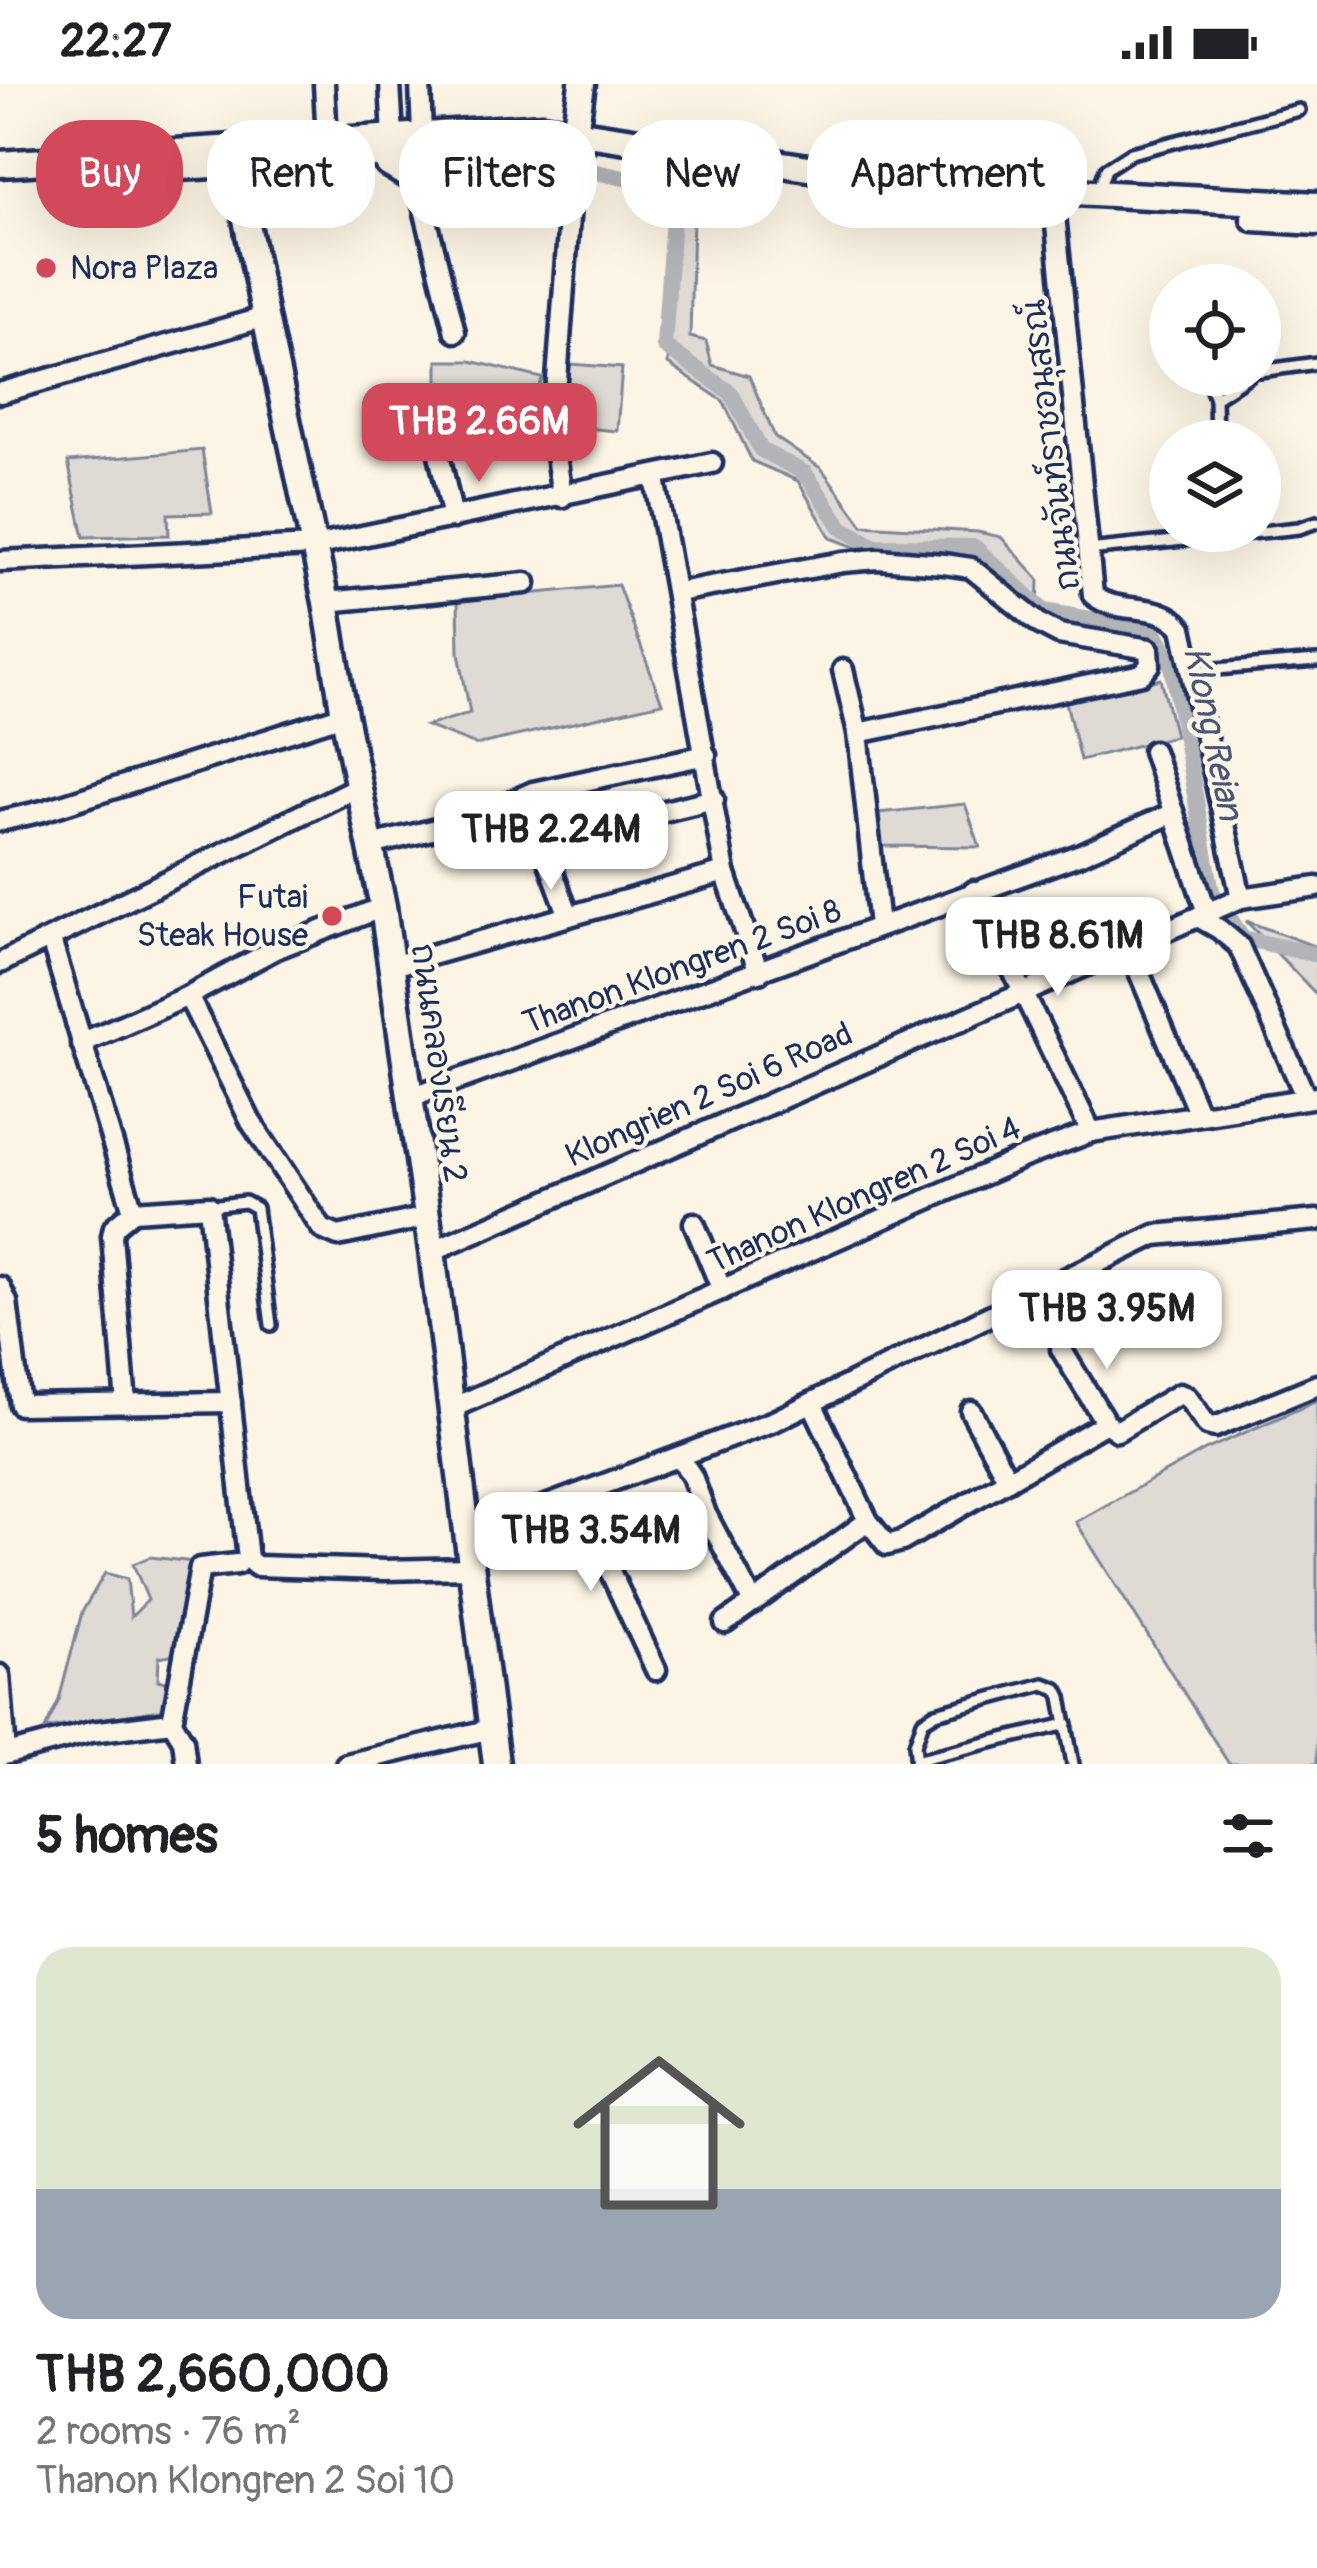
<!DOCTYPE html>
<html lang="en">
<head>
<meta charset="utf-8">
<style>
  body { margin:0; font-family:Pangolin,"Playpen Sans Thai",sans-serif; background:#f6f6f6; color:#202124; height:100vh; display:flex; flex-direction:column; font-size:45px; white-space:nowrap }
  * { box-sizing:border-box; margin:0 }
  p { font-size:39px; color:#757577 }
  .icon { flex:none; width:66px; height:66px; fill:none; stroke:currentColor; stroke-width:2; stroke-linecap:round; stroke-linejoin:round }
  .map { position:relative; height:1680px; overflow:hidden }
  .details { display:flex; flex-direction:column; background:#fff; flex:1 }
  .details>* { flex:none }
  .top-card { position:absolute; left:36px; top:36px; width:1245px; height:108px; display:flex; gap:24px }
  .fabs { position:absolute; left:1149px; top:180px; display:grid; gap:24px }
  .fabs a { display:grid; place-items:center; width:132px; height:132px; border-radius:50%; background:#fff; box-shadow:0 12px 48px #0002; font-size:60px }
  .price { position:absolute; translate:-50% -102px; padding:0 27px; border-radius:24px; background:#fff; color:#222; font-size:39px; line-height:78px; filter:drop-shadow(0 3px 6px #0008) }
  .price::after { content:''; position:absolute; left:50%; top:72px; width:36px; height:27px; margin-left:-18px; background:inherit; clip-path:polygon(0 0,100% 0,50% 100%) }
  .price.active { background:#d1495b; color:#fff }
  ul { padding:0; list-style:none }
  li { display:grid; align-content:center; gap:24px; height:636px; padding:0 36px }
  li+li { border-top:3px solid #e0e0e0 }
  li span { display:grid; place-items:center; height:372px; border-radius:36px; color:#555 }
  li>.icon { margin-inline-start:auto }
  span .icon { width:216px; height:216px; fill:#fffc; stroke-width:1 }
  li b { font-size:51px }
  h2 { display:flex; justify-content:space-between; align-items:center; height:144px; padding:0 36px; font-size:51px }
  .pill { padding:0 42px; border-radius:48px; background:#fff; box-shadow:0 12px 48px #0002; font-size:42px; line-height:108px }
  .pill.active { background:#d1495b; color:#fff }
  .status { display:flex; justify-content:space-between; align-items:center; height:84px; padding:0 60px; background:#fff; direction:ltr }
  .status svg { height:33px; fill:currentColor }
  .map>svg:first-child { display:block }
</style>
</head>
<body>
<div class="status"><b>22:27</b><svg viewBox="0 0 49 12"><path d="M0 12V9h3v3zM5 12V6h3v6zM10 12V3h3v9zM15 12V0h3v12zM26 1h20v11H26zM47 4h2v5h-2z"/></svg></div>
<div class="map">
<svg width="1317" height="1680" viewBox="0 0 1317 1680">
  <rect width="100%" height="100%" fill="#fcf5e5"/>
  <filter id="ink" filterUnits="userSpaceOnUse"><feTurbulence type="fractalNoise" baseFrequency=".00833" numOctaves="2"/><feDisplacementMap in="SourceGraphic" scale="24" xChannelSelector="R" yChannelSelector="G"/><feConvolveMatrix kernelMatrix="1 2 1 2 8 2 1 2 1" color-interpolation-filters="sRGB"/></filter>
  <g filter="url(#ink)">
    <g fill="#dfdbd4" stroke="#7d8599" stroke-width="3">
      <polygon points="677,95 694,96 690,253 706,257 712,281 749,292 775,353 822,385 863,441 978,448 1001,453 1039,495 1038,531 972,474 871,469 831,454 798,397 752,377 723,317 668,280"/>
      <polygon points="438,277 471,277 542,294 535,323 521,325 509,319 438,319"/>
      <polygon points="570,280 622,284 617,347 564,342"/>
      <polygon points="202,366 212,429 168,430 169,451 84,453 68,378"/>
      <polygon points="618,501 662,619 476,661 426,642 470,629 459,569 458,517"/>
      <polygon points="1161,595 1175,652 1080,676 1066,618"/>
      <polygon points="965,720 980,763 882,762 877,729"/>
      <polygon points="1246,837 1317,863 1317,911"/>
      <polygon points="1317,1317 1317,1680 1229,1680 1076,1438 1205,1366"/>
      <polygon points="150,1473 195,1478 176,1570 159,1573 158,1596 170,1599 166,1625 45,1645 59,1616 82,1528 105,1489 127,1495 131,1533 148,1516 133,1480"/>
    </g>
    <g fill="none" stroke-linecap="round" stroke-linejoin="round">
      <polyline stroke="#b2b4b8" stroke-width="16" points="403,66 404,79 414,83 568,82 675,105 664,262 731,309 761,366 805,389 842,444 874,462 975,463 1044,527 1154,546 1172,581 1212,808 1243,854 1317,871"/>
      <g stroke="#1b2f5e" stroke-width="18">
        <g id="service">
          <polyline points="919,99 922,57 944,51 963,54 965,60 964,101"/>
          <polyline points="1098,107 1106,85 1131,69 1299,26"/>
          <polyline points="1260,287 1317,279"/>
          <polyline points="1213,291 1211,304 1215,314"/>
          <polyline points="1216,357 1215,314 1250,291"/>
          <polyline points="1088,466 1299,444 1317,438"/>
          <polyline points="1192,587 1317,577"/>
          <polyline points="209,1122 245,1118 256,1124 271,1241"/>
          <polyline points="916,1676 1067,1640"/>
          <polyline points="917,1680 915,1660 923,1637 936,1629 1044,1600 1057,1605 1061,1613 1073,1680"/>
        </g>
      </g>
      <g stroke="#1b2f5e" stroke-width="27">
        <g id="minor">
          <polyline points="324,0 327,56"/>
          <polyline points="390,0 393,52"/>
          <polyline points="420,0 422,50"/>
          <polyline points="380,71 386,82 418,101 562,109 570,121 553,350 562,413"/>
          <polyline points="418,101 455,248"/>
          <path d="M1054,121L1093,511C1119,533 1159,515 1182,544L1241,814"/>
          <polyline points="0,309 265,233"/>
          <polyline points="435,352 453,434"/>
          <polyline points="655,394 725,788 759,889"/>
          <polyline points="0,477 314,462 712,379"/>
          <polyline points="678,508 843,478 878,475 944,480 971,484 1040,540 1059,550 1149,565 1150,581 1142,590 858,649 879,842"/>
          <polyline points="326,518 526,499"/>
          <polyline points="843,586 858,649"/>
          <polyline points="1153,667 1207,829"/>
          <polyline points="0,737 43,727 344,631"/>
          <polyline points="371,761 468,737 533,708 706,671"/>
          <polyline points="974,807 1091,1048"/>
          <polyline points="569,832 541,757 714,715"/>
          <polyline points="1198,833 1219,845 1239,862 1306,1014"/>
          <polyline points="51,856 133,1127"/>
          <polyline points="1128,862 1198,1028"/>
          <polyline points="0,879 359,702"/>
          <polyline points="392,882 725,788"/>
          <polyline points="188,912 251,1038 322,1145 338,1152 427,1133"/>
          <polyline points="81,959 188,912 275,865 383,823"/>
          <polyline points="411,1013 1081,770 1173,729"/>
          <polyline points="133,1127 209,1122 248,1475 256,1482 384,1486 469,1484"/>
          <polyline points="694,1139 722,1206"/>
          <polyline points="432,1167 1241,814 1317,803"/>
          <polyline points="0,1203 7,1218 20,1321 231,1318"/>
          <polyline points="1061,1265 1106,1339"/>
          <polyline points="812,1319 868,1437 887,1461 902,1457 1106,1339 1117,1347 1179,1310 1187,1313 1207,1341 1215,1343 1317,1301"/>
          <polyline points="126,1320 112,1152 114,1143 133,1127"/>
          <polyline points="452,1324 1024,1073 1091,1048 1317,1013"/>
          <polyline points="971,1327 1008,1396"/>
          <polyline points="679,1373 692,1392 706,1430 753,1519"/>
          <polyline points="575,1412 656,1586"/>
          <polyline points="465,1452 774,1337 1155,1151 1317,1136"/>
          <polyline points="725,1539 868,1437"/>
          <polyline points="0,1591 6,1670"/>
          <polyline points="172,1638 200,1484 237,1480"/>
          <polyline points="0,1672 91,1648 172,1638 183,1656 186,1680"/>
          <polyline points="346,1680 491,1645"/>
        </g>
      </g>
      <g stroke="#1b2f5e" stroke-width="33">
        <g id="tertiary">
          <polyline points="239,61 246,135 265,233 326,518 344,631 383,823 432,1167 496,1680"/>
          <polyline points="573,62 582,0"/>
          <polyline points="0,80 542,43 906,99 1317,121"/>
          <polyline points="149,85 532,61 581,63"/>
          <polyline points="1254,134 1317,138"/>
        </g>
      </g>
      <use href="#service" stroke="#fcf5e5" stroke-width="9"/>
      <use href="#minor" stroke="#fcf5e5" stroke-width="18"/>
      <use href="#tertiary" stroke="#fcf5e5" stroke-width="24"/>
    </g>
  </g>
  <g fill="#d1495b" stroke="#fcf5e5" stroke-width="4.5">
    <circle cx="46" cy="184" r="12"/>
    <circle cx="332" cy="832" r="12"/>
  </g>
  <g text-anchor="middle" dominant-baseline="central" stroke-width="9" stroke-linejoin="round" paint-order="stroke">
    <g font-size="33" fill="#1b2f5e" stroke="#fcf5e5" text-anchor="start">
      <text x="70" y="184">Nora Plaza</text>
      <text x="308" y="813" text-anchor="end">Futai<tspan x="308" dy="38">Steak House</tspan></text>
    </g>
    <g font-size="33" fill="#1b2f5e" stroke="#fcf5e5">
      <text transform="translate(1051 361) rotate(-97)">ถนนจันท์ราชอนุสรณ์</text>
      <text transform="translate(682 883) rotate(-20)">Thanon Klongren 2 Soi 8</text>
      <text transform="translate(439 979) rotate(82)">ถนนคลองเรียน 2</text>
      <text transform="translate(709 1011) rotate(-24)">Klongrien 2 Soi 6 Road</text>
      <text transform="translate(864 1111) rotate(-24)">Thanon Klongren 2 Soi 4</text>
    </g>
    <g font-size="36" font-style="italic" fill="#485779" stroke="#fcf5e5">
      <text transform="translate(1213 649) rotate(78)">Klong Reian</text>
    </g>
  </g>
</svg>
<div class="fabs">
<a><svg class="icon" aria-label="locate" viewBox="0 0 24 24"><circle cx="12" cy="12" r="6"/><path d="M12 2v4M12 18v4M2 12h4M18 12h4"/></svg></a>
<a><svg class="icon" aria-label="layers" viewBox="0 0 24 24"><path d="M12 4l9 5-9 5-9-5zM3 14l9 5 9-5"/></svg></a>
</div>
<b class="price active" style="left:479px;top:401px">THB 2.66M</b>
<b class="price" style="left:551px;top:809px">THB 2.24M</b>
<b class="price" style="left:1058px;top:915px">THB 8.61M</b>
<b class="price" style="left:1107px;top:1288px">THB 3.95M</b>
<b class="price" style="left:591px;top:1510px">THB 3.54M</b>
<div class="top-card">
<a class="pill active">Buy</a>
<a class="pill">Rent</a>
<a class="pill">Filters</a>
<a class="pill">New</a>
<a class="pill">Apartment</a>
</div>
</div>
<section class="details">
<h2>5 homes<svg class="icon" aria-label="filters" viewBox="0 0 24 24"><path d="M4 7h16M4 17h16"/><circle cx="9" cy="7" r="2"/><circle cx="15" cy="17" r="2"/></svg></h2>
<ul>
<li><span style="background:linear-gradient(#dfe7d0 65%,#9aa5b1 0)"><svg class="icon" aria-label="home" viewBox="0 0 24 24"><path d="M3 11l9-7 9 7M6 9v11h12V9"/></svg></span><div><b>THB 2,660,000</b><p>2 rooms · 76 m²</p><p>Thanon Klongren 2 Soi 10</p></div></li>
</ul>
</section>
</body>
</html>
